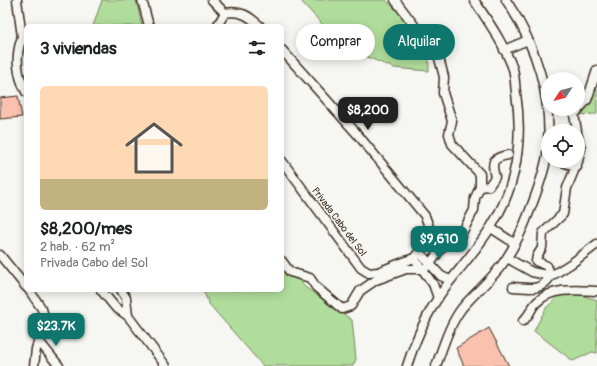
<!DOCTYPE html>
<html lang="es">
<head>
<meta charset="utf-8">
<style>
  body { margin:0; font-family:Pangolin,sans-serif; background:#f6f6f6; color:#202124; height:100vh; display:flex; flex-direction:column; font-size:15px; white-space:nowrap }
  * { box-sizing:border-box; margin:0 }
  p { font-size:13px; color:#757577 }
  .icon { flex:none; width:22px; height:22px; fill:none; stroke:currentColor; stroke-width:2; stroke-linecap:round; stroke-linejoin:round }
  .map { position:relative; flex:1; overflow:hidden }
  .side { position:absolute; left:24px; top:24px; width:260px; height:268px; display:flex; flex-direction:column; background:#fff; border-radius:6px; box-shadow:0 2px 10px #0003 }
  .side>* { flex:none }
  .hud { position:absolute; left:296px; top:24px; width:241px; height:36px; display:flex; gap:8px }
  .needle { width:26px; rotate:234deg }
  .buttons { position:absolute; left:541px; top:72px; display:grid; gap:8px }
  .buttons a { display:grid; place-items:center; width:44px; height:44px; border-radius:50%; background:#fff; box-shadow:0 2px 10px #0003; font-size:20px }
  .price { position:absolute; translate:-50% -34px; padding:0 9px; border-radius:8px; background:#0f766e; color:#fff; font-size:13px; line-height:26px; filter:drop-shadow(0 1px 2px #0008) }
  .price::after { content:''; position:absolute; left:50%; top:24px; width:12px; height:9px; margin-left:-6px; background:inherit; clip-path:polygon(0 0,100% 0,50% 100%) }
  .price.on { background:#222; color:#fff }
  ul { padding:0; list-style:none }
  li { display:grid; align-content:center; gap:8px; height:212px; padding:0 16px }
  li+li { border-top:1px solid #e0e0e0 }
  li span { display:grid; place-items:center; height:124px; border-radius:6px; color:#555 }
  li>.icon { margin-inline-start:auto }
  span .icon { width:72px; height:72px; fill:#fffc; stroke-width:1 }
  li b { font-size:17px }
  h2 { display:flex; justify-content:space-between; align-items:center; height:48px; padding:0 16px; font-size:17px }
  .tag { padding:0 14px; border-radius:18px; background:#fff; box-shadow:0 2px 10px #0003; font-size:14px; line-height:36px }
  .tag.on { background:#0f766e; color:#fff }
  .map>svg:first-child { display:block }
</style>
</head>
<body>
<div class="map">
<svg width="597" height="366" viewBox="0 0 597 366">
  <rect width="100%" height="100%" fill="#f6f6f2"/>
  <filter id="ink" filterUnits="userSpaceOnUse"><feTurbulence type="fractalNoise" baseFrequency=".025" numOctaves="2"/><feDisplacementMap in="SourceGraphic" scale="8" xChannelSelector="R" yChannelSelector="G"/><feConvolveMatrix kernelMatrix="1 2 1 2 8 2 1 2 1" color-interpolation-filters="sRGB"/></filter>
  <g filter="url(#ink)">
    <g fill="#b0dd9b" stroke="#76845c">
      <polygon points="102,0 136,0 142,26 93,26"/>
      <polygon points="300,0 386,0 428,42 429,71 394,68 343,47"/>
      <polygon points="597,67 597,114 574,115"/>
      <polygon points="282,259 305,287 352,320 356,359 353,366 263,366 209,304 203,290 282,290"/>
      <polygon points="565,290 597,300 597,353 592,352 573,361 534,331 546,308"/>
    </g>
    <g fill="#f9c1ae" stroke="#3b2a1e">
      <polygon points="18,96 22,117 0,119 0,98"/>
      <polygon points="489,328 509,366 464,366 456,348"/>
    </g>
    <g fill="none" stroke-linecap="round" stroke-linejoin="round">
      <g stroke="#3b2a1e" stroke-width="11">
        <g id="minor">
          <polyline points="17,0 22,37 24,40"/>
          <polyline points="142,0 149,26"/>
          <polyline points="212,0 225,13"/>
          <path d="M217,26L225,13C241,10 249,16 260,26"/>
          <path d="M22,37C15,56 16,73 26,92"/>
          <polyline points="282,50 358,135 425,216 429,227 419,252 414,258 378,272 369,273 361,268 282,161"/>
          <polyline points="504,50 528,40"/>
          <polyline points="577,131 574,115 587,100 597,70"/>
          <polyline points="578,136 581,149 578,161"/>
          <polyline points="559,161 577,167"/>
          <path d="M480,187L489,186L495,177C491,162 492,158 508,155"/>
          <polyline points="491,228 514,243"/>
          <polyline points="419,252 441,276 450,280"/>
          <polyline points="0,255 26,287"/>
          <polyline points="414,258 433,284 438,298"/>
          <polyline points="507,258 532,272 551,276 572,263 597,244"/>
          <polyline points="282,261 290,272 310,278 316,287 342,309 351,306 360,291 376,280 406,269 424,269 430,264 444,244 460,237 474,210 475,198 480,187 480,174 452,144 449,134 452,121 443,93 444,77 439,58 395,0"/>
          <path d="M513,287C530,288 540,292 551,276L547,266L536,261L537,256L542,248L543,233L563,214L567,188L578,161"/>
          <polyline points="29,290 42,309 45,320 36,349 34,366"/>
          <polyline points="101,290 115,307 128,316 166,366"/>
          <polyline points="121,290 126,298 128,316"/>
          <path d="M523,321C531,314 531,307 537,302C552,287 578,290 597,291"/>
          <polyline points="38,340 59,366"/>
          <path d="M407,366C417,335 430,305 451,280C465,262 479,246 491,227C517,186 523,139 516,93C515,85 515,76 513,69C504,44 488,21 474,0"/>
          <path d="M436,366C443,347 449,325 462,308C476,291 494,278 506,259C516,244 524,226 530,210C537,192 544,173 547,155C554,100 536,44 506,0"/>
        </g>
      </g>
      <use href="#minor" stroke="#f6f6f2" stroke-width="8"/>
    </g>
  </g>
  <g text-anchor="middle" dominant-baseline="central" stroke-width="3" stroke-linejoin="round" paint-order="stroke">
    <g font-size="10" fill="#3b2a1e" stroke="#f6f6f2">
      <text transform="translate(339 222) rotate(53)">Privada Cabo del Sol</text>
    </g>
  </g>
</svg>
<div class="buttons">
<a><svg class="needle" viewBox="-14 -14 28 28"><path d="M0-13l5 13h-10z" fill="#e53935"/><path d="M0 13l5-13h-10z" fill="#757577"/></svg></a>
<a><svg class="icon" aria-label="locate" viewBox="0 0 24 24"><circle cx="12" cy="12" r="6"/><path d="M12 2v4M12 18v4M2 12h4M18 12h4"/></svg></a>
</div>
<b class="price on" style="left:368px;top:131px">$8,200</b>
<b class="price" style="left:439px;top:260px">$9,610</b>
<b class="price" style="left:56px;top:347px">$23.7K</b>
<div class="hud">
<a class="tag">Comprar</a>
<a class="tag on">Alquilar</a>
</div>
<section class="side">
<h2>3 viviendas<svg class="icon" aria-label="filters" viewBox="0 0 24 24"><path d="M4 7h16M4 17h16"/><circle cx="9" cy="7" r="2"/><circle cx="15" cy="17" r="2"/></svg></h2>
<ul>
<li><span style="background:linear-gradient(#ffd9b3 75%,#c2b280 0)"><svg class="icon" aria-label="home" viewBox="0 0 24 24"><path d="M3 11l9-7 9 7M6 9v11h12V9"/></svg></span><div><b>$8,200/mes</b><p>2 hab. · 62 m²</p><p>Privada Cabo del Sol</p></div></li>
</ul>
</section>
</div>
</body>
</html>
